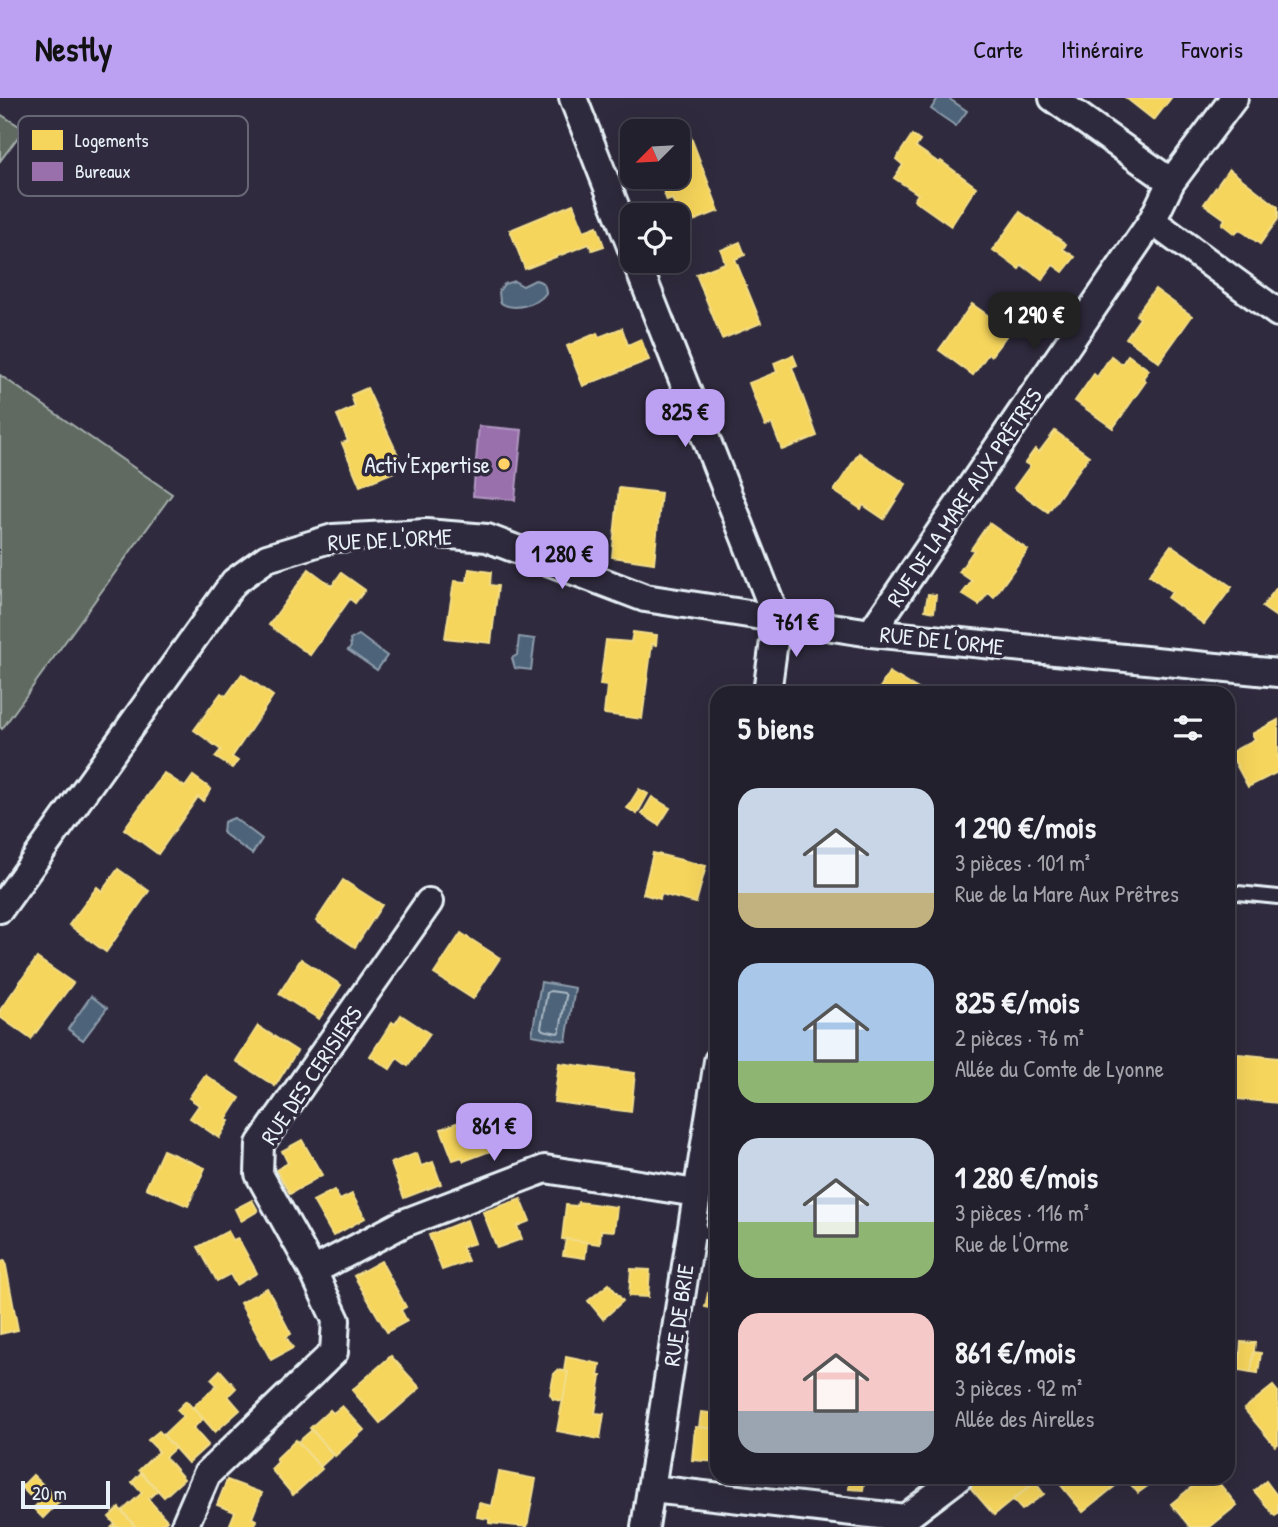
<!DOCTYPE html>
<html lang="fr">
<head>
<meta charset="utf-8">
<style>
  body { margin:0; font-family:"Patrick Hand",sans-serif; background:#2f2d3a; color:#f1f3f6; height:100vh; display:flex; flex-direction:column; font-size:26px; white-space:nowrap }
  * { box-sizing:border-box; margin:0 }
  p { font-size:23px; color:#a3a3aa }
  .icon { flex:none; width:38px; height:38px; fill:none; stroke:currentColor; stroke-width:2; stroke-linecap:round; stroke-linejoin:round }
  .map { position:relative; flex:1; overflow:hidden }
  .side { position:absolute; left:710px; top:588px; width:525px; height:798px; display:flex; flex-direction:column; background:#23202e; border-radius:21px; box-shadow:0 7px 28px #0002,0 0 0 2px #403e4a }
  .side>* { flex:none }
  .needle { width:46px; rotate:246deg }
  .tools { position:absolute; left:620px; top:21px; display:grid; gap:14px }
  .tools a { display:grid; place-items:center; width:70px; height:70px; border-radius:14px; background:#23202e; box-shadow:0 7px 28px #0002,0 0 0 2px #403e4a; font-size:35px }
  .scale { position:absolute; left:21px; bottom:18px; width:89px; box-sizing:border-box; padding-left:7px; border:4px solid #e8f1f8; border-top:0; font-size:19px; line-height:24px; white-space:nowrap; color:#e8f1f8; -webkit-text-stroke:5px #2f2a3d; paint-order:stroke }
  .price { position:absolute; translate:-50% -60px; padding:0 16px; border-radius:14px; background:#bca0f2; color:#111; font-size:23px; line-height:46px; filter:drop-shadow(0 2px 4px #0008) }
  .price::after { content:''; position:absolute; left:50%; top:42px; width:21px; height:16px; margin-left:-10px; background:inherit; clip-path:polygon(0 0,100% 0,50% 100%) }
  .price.selected { background:#222; color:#fff }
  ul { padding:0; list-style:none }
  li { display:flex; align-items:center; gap:21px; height:175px; padding:0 28px }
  li span { display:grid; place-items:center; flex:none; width:196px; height:140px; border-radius:21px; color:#555 }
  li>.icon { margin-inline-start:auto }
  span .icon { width:84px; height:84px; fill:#fffc; stroke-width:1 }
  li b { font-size:30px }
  h2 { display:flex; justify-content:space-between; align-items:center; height:84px; padding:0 28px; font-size:30px }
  header { display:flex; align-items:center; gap:42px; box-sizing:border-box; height:98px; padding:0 35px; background:#bca0f2; color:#111 }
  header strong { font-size:33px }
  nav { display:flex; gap:38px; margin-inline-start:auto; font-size:24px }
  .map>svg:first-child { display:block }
</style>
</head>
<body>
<header>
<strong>Nestly</strong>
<nav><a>Carte</a><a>Itinéraire</a><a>Favoris</a></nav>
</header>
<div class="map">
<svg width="1278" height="1429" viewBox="0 0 1278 1429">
  <rect width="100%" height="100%" fill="#2f2a3d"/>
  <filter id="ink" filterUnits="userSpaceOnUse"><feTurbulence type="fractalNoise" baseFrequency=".0143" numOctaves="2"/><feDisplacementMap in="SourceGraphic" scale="14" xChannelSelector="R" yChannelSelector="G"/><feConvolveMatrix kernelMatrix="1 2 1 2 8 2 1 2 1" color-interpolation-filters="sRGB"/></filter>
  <g filter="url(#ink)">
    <g fill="#606b60" stroke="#a4aeac" stroke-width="2">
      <polygon points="0,16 24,31 0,63"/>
      <polygon points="0,277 172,396 2,631 0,629"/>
    </g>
    <g fill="#4e6479" stroke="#8c9cac" stroke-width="2">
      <polygon points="938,0 948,0 967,13 956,28 931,11"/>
      <path d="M535,182C543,183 546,188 546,195C538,207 511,214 500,204L499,193L504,186L514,183L523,188Z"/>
      <polygon points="359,537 387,558 377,572 348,552 351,549 350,542"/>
      <polygon points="519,539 535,541 531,572 515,570 512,560 517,557"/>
      <polygon points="234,720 262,741 252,756 223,735 224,724"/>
      <polygon points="541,884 575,890 566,943 532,937"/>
      <polygon points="91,898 107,910 83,942 68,931"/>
    </g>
    <g fill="#f6d55c" stroke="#f2dd8b" stroke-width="2">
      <polygon points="1126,0 1171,0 1154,22"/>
      <polygon points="689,34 719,113 683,127 672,101 667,103 658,79 677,79 677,49 680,48 677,39"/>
      <polygon points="912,37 920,43 916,49 939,65 941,63 976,89 951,128 914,102 918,96 894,80 903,67 896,61"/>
      <polygon points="1229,71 1278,109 1278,121 1260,146 1239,131 1235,136 1222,126 1225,121 1204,106"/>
      <polygon points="573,106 584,133 597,128 604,148 592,152 589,146 525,171 510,132"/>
      <polygon points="1020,114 1066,146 1063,151 1075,159 1063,174 1053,167 1042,182 1022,167 1019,171 993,152"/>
      <polygon points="740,144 745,157 735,161 761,225 722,241 696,176 725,165 721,152"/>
      <polygon points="1155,191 1192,218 1159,264 1126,240 1140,220 1136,217"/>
      <polygon points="972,206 1010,233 991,258 988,256 973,277 939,252"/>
      <polygon points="622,230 628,247 641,241 649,262 583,288 567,248 597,235 599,239"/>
      <polygon points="793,257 797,267 792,269 817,338 782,352 772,326 765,328 749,285 777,274 774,265"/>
      <polygon points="1128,257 1149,272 1143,280 1146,283 1113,330 1075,303 1094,276 1097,279 1111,258 1122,266"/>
      <polygon points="367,290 404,370 360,388 342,345 348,343 337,317 355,309 351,297"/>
      <polygon points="1055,333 1089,358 1048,414 1014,390 1030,368 1025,365 1035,351 1039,354"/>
      <polygon points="859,355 906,386 884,421 863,407 861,411 834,393"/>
      <polygon points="619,390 661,395 654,465 612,459"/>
      <polygon points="989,425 1028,452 994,499 988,495 979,507 962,496 972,483 959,474 974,452 971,451"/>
      <polygon points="1171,447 1232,489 1204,526 1168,500 1172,494 1149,477"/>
      <polygon points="309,471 332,488 341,475 365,492 355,505 350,501 310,557 269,527"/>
      <polygon points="469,471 491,474 490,487 498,488 491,545 445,540 454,483 467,484"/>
      <polygon points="1278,488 1278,520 1262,509"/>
      <polygon points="928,496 936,497 934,514 925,512"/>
      <polygon points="633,534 657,537 656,547 652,546 642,621 604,616 607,588 600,587 606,542 631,544"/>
      <polygon points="889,574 925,595 877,595"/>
      <polygon points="242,576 273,598 232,659 238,663 232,670 215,659 221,652 194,632 221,595 226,598"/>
      <polygon points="1278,622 1278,674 1248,689 1230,655 1255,641 1252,636"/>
      <polygon points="164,675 185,689 193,678 211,691 203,703 198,699 158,756 124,731"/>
      <polygon points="639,691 648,696 637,716 627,710"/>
      <polygon points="652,699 670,710 659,727 642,716"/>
      <polygon points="653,755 706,768 696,805 661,796 660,801 643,796"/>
      <polygon points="118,771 149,793 106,854 69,827 97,789 102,793"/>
      <polygon points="343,782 382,807 355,849 316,823"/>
      <polygon points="461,835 500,860 473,901 434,876"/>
      <polygon points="37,860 73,885 31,941 0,919 0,912"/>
      <polygon points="301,861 341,887 319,921 279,896"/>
      <polygon points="401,917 430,936 408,968 397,960 390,971 370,958 392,924 395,926"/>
      <polygon points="258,928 297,953 275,988 236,963"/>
      <polygon points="1228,955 1278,960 1278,1005 1228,1000"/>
      <polygon points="559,965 635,975 631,1014 554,1004"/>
      <polygon points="205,977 240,1000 226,1022 229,1023 219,1040 190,1020 199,1007 189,1000"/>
      <polygon points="476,1017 481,1031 493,1027 501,1049 464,1063 462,1059 453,1062 441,1031"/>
      <polygon points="302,1042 322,1077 290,1096 276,1072 288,1065 282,1053"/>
      <polygon points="163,1052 205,1070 188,1108 146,1090"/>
      <polygon points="417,1055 421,1068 433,1064 441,1086 404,1100 391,1065"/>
      <polygon points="334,1092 340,1102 352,1096 365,1120 333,1138 313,1103"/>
      <polygon points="521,1101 530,1123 517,1128 522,1141 497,1150 483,1114"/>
      <polygon points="252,1102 258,1113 241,1123 235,1111"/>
      <polygon points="578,1104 617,1109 614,1133 601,1132 600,1146 562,1141 566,1107 577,1108"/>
      <polygon points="467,1122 475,1145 462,1149 468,1163 442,1172 429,1137"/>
      <polygon points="228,1133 233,1142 238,1140 257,1175 236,1187 230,1176 217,1183 198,1149"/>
      <polygon points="566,1141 587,1144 585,1160 563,1157"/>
      <polygon points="5,1163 18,1232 0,1236 0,1164"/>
      <polygon points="381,1163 406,1209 401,1212 407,1223 387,1234 354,1178"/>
      <polygon points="631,1171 650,1172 648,1199 629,1198"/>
      <polygon points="609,1186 623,1203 603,1221 588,1203"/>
      <polygon points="267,1190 291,1236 286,1239 293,1250 271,1262 240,1205"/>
      <polygon points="708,1195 718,1197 716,1211 705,1209"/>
      <polygon points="1241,1244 1255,1245 1251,1274 1239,1272"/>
      <polygon points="1254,1254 1261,1255 1258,1275 1251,1274"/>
      <polygon points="391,1258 420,1290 380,1325 352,1292"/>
      <polygon points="566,1259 600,1266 598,1278 601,1278 595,1315 604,1316 600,1341 557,1333 568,1274 564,1273"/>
      <polygon points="220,1272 236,1290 228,1298 240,1312 215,1334 193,1309 217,1287 211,1281"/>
      <polygon points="558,1272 568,1274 563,1303 553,1301 550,1296 554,1276"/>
      <polygon points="1273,1288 1278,1294 1278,1346 1275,1348 1244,1311"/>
      <polygon points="186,1303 203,1321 193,1330 208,1347 188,1365 163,1337 183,1318 177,1312"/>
      <polygon points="342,1308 364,1332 335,1358 310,1330 330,1312 333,1315"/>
      <polygon points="701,1314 718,1316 718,1331 699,1329"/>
      <polygon points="695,1329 718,1331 718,1364 692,1362"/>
      <polygon points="312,1332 333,1357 320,1369 298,1344"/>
      <polygon points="159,1333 175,1350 165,1359 184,1381 164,1399 139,1372 159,1353 148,1342"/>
      <polygon points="296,1342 322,1371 293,1397 271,1371 278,1364 276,1361"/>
      <polygon points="499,1374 536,1381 527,1429 489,1425 489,1421 477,1419 479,1405 492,1408"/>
      <polygon points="141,1375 158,1392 148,1401 167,1422 160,1429 136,1429 122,1413 142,1395 132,1384"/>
      <polygon points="33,1377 60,1403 43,1420 33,1410 38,1406 21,1389"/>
      <polygon points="850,1379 865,1379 863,1392 849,1391"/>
      <polygon points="977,1379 1041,1379 994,1417 968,1387"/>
      <polygon points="1067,1379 1149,1379 1153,1384 1138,1395 1125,1380 1083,1414 1059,1385"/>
      <polygon points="1204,1379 1214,1379 1237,1407 1210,1429 1190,1429 1171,1406"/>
      <polygon points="227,1382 262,1395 252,1420 256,1422 254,1429 237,1429 230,1426 235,1414 217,1407"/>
      <polygon points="1266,1383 1278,1399 1278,1416 1275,1418 1254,1393"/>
      <polygon points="1035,1384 1044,1396 1022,1412 1013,1402"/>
      <polygon points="119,1410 135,1428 134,1429 112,1429 115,1426 109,1419"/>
    </g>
    <polygon fill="#9970ab" stroke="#b197c2" stroke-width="2" points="479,328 522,332 515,402 473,398"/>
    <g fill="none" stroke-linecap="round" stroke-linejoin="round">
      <polygon stroke="#aab9c5" stroke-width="2" points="550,893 564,895 566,898 560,932 558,935 543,932 541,930 547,895"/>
      <g stroke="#e8f1f8" stroke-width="18">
        <g id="lane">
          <polyline points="1228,794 1278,799"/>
          <polyline points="691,1134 718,1136"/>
        </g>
      </g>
      <g stroke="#e8f1f8" stroke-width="32">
        <g id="street">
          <polyline points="573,0 632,151"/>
          <polyline points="1053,0 1171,84"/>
          <polyline points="1152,123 1278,215"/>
          <polyline points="636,163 777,521 767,595"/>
          <polyline points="871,535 1152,123 1171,84 1234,0"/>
          <polyline points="0,811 234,484 267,460 333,440 426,435 487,440 645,500 871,535 1278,575"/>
          <polyline points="313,1173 404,1125 545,1071 696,1095"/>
          <polyline points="652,1391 905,1420 959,1379"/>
          <polyline points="184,1429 207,1376 334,1254 336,1222 313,1173 259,1076 260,1046 429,804"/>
          <polyline points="645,1429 718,963"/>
        </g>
      </g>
      <use href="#lane" stroke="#2f2a3d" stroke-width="12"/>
      <use href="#street" stroke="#2f2a3d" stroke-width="26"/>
    </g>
  </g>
  <circle fill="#ffd166" stroke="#2f2a3d" stroke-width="2.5" cx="504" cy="366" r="7"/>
  <g text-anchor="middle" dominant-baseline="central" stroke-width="7" stroke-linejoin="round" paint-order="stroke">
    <g font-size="23" fill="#e8f1f8" stroke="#2f2a3d" text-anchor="end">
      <text x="490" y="366">Activ'Expertise</text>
    </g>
    <g font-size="23" fill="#e8f1f8" stroke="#2f2a3d">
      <text transform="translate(964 399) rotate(-56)">RUE DE LA MARE AUX PRÊTRES</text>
      <text transform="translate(390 441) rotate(-3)">RUE DE L'ORME</text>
      <text transform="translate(942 542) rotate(6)">RUE DE L'ORME</text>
      <text transform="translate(311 977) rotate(-56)">RUE DES CERISIERS</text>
      <text transform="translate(678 1217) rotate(-82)">RUE DE BRIE</text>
    </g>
  </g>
  <rect x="18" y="18" width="230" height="80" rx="10" fill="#2f2a3d" stroke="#666675" stroke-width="2"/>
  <rect x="32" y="32" width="31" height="20" fill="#f6d55c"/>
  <rect x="32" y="64" width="31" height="19" fill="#9970ab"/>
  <g font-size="19" fill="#e8f1f8">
    <text x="75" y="49">Logements</text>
    <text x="75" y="80">Bureaux</text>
  </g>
</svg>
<div class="tools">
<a><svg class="needle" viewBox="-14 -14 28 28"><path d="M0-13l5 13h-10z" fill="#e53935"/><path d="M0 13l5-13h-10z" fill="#a3a3aa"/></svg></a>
<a><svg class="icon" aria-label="locate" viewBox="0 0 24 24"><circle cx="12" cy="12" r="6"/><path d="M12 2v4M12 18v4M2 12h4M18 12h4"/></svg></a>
</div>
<div class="scale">20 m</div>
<b class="price selected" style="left:1034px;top:254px">1 290 €</b>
<b class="price" style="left:685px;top:351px">825 €</b>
<b class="price" style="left:562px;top:493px">1 280 €</b>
<b class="price" style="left:796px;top:561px">761 €</b>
<b class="price" style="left:494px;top:1065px">861 €</b>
<section class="side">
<h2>5 biens<svg class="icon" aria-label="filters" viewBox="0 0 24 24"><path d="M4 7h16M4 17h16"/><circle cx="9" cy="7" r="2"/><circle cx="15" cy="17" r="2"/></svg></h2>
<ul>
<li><span style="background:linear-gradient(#c9d6e8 75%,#c2b280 0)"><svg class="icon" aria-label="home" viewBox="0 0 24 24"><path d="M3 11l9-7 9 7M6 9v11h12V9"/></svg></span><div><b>1 290 €/mois</b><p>3 pièces · 101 m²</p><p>Rue de la Mare Aux Prêtres</p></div></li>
<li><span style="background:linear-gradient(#a9c7e8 70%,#8fb573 0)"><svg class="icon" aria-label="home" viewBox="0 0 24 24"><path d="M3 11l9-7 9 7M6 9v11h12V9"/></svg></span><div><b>825 €/mois</b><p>2 pièces · 76 m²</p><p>Allée du Comte de Lyonne</p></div></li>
<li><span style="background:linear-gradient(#c9d6e8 60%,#8fb573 0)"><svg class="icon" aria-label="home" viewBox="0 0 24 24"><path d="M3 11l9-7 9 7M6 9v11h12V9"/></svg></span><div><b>1 280 €/mois</b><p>3 pièces · 116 m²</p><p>Rue de l'Orme</p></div></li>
<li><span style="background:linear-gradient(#f6c9c9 70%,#9aa5b1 0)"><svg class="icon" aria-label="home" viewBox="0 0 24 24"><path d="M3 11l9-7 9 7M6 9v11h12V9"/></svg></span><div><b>861 €/mois</b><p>3 pièces · 92 m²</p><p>Allée des Airelles</p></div></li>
</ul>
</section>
</div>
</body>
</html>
